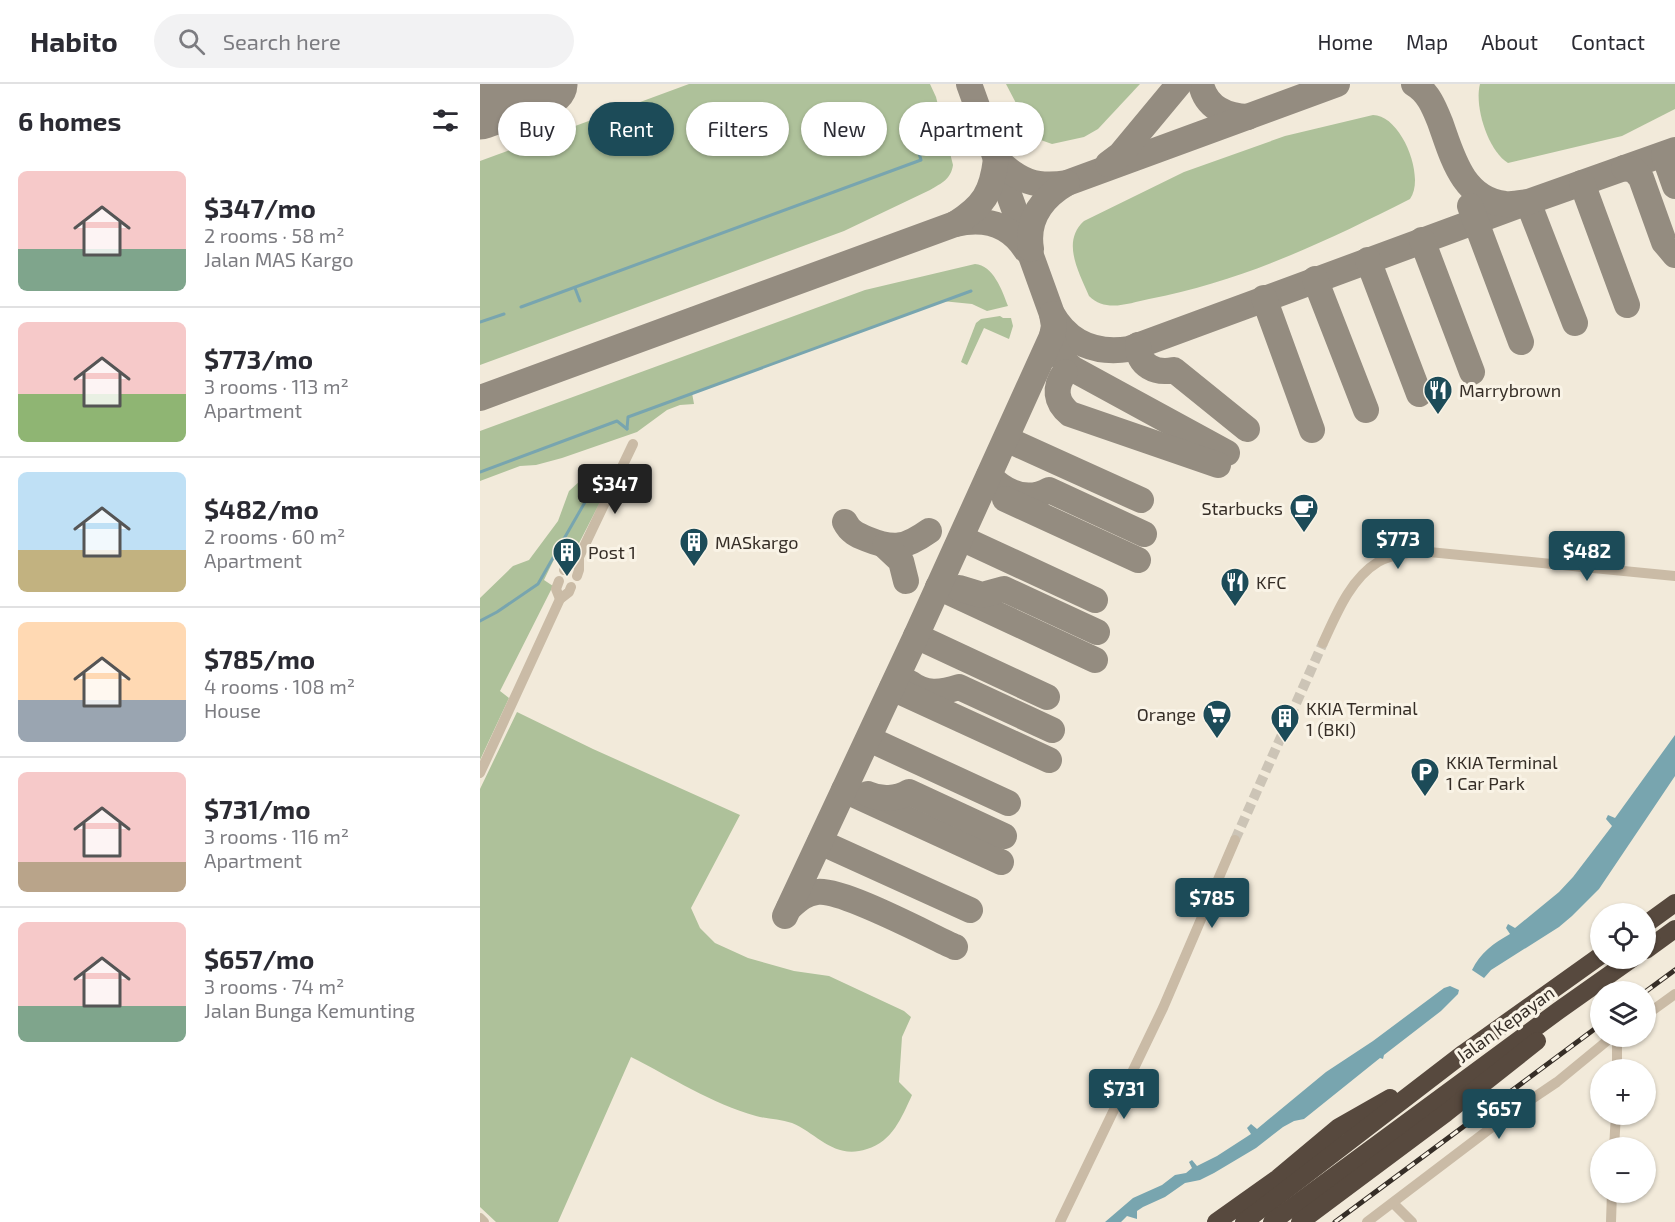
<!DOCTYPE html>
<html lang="en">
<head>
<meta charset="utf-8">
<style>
  body { margin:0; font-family:"Exo 2",sans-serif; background:#f2f2f3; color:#2b2b33; height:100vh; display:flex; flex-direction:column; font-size:22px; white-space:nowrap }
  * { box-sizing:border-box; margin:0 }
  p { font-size:20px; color:#7c7c81 }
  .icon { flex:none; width:33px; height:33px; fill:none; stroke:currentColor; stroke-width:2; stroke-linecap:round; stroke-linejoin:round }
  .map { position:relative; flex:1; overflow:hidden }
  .side { display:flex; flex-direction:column; background:#fff; width:480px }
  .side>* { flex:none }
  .guide { position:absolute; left:18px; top:18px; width:570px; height:54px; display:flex; gap:12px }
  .buttons { position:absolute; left:1110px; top:819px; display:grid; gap:12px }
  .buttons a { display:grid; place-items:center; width:66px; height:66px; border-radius:50%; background:#fff; box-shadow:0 2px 4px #0004; font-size:30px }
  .price { position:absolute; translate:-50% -51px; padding:0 14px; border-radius:6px; background:#1c4b58; color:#fff; font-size:20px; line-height:39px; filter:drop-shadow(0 2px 3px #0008) }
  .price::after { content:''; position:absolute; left:50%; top:36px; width:18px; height:14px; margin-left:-9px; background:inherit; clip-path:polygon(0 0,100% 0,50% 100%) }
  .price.on { background:#222; color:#fff }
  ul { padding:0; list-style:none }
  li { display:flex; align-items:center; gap:18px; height:150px; padding:0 18px }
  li+li { border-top:2px solid #e1e1e2 }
  li span { display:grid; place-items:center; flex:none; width:168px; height:120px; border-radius:9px; color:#555 }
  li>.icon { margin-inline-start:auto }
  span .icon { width:72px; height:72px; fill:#fffc; stroke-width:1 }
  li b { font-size:26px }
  h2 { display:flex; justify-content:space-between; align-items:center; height:72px; padding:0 18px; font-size:26px }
  .pill { padding:0 21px; border-radius:27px; background:#fff; box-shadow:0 2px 4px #0004; font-size:21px; line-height:54px }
  .pill.on { background:#1c4b58; color:#fff }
  header { display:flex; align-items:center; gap:36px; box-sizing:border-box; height:84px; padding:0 30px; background:#fff; border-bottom:2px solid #e1e1e2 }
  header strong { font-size:28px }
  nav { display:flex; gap:33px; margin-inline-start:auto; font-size:21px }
  .search { width:420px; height:54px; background:#f2f2f3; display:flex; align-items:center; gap:15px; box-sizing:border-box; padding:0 21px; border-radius:33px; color:#7c7c81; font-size:22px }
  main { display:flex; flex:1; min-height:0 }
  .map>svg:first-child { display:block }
</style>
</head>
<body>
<header>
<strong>Habito</strong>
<div class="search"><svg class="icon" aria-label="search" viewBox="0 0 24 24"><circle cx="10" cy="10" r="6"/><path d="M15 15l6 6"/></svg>Search here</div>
<nav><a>Home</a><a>Map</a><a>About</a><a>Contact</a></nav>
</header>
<main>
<section class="side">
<h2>6 homes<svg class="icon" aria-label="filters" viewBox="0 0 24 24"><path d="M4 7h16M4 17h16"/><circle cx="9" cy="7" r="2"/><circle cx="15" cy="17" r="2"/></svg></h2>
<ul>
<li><span style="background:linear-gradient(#f6c9c9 65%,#7fa58c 0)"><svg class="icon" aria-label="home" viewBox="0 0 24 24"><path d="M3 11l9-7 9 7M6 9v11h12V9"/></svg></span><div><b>$347/mo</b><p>2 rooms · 58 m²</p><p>Jalan MAS Kargo</p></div></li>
<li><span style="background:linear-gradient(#f6c9c9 60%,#8fb573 0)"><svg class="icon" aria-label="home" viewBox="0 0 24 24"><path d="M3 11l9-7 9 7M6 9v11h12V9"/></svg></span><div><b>$773/mo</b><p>3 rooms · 113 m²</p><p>Apartment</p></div></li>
<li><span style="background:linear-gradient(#bfe0f5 65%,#c2b280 0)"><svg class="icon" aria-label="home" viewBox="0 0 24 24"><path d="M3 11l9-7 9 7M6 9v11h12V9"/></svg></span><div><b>$482/mo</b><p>2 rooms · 60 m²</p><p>Apartment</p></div></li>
<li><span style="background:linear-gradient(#ffd9b3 65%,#9aa5b1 0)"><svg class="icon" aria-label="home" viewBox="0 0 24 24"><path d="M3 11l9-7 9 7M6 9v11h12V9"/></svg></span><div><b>$785/mo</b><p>4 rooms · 108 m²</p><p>House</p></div></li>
<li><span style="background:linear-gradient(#f6c9c9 75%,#b9a48a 0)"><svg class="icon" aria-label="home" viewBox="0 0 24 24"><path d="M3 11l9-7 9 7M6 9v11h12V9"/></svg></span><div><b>$731/mo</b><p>3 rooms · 116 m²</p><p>Apartment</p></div></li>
<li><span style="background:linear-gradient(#f6c9c9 70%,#7fa58c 0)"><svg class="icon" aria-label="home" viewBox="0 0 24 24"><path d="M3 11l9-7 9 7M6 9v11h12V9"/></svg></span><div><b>$657/mo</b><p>3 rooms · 74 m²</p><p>Jalan Bunga Kemunting</p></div></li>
</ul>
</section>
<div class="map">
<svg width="1195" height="1138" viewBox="0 0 1195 1138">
  <rect width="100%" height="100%" fill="#f2eada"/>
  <g fill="#aec19a">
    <path d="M209,0H450L456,13L473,81C471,95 462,99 450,106L364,147L0,281V77Z"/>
    <polygon points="526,0 660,0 618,45 604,53 572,60 558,55 551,48"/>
    <path d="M1000,0H1195V25L1142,52L1028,79C1008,67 994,22 1000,0Z"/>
    <path d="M893,31C921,31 946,93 930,115C845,158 763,197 669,215C649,219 626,229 609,212C599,188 581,158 604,137L704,88L805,52Z"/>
    <path d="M495,180C513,181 522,206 528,222L507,227L492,220L462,217L212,309L214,320L200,321L187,326L157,348L82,374L56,381L40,382L0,397V347L385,206Z"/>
    <polygon points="520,232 523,234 531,234 533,242 529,255 504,244 487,281 481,278 496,239 501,235"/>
    <polygon points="112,386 132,395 95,467 81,461 64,496 73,502 20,607 29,614 0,676 0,514 33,482 49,476 78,437 89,407"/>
    <path d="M37,628L113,665L260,731L211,824L220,844L235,859L268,874L314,887L349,892L424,927L431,933L422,953L419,998L432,1011C422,1033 412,1058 387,1065C354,1076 338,1050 312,1039C300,1035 287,1035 276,1032C232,1020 191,993 151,973L78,1138H16L0,1123V705Z"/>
  </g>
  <g fill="#78a5af">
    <path d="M1195,651V692L1119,805L1092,832L1079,843L1011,886L1004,894L992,886C1000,869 1014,859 1030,850L1026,844L1028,840L1035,844L1079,808L1093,793L1132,742L1126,735L1128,731L1135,734Z"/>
    <polygon points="970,902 979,906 978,910 961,927 904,971 903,975 900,974 824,1035 814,1037 803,1043 776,1064 734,1089 720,1096 705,1099 685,1113 663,1123 657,1127 657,1135 647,1132 641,1138 625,1138 653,1114 682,1101 695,1091 706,1089 712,1084 709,1078 712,1076 717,1082 737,1072 771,1050 767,1044 771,1040 777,1045 846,988 893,957 964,904"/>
  </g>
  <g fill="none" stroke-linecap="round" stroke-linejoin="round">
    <g stroke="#78a5af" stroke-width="3">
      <polyline points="95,204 100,217"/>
      <polyline points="41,223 441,76 430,38"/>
      <polyline points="0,238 24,230"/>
      <polyline points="147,345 148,333 491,207"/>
      <polyline points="0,388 137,337 147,345"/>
      <polyline points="0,537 17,528 58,500 124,385"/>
    </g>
    <g stroke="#948c80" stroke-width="26">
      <path d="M489,0L572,230C589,260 616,270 649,265L1048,118L1095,239"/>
      <path d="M721,0C726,24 746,32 768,33"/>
      <path d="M934,0C948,8 954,23 960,38C972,71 982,115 1025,120C1032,121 1041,119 1048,118L1195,66"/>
      <polyline points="1184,71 1195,102"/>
      <path d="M516,75C539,97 555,104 587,99L857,0"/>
      <polyline points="628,80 640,71 699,0"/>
      <polyline points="1144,84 1154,86 1161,94 1184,158 1195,171"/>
      <polyline points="1102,99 1147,221"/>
      <polyline points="990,122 1041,258"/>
      <path d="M475,140C504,133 530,140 546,166"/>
      <polyline points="942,156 992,288"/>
      <path d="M551,165C546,135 563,113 587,99"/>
      <polyline points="888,176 939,310"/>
      <polyline points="835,195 886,326"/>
      <polyline points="784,214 832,346"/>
      <path d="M572,252C575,267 581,275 593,285L747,369"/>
      <path d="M658,261C658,282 676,290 694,286L767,345"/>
      <path d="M585,288C574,303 575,318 590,330L738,381"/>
      <path d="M0,314L475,140C504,122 512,108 516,75"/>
      <polyline points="526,355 661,416"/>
      <path d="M509,392C525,408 546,419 569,406L664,450"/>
      <polyline points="525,415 658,476"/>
      <path d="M365,438C370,448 377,451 387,455C414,466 425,464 449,447"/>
      <polyline points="481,454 615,516"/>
      <polyline points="405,462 421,477 426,497"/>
      <polyline points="458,503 615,576"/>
      <polyline points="479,504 502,511 524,505 617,548"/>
      <polyline points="436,552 567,613"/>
      <path d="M430,599C445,611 461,609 479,603L572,646"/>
      <polyline points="412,604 569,676"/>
      <polyline points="389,655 528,719"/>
      <polyline points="364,706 521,778"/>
      <path d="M388,710C401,716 417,715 429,708L524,752"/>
      <polyline points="340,758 490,826"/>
      <path d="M309,824C317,817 325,809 337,808C361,804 448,851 475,863"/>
      <polyline points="305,832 436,552 572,252 574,242 572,230"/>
    </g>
    <polyline stroke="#948c80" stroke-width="63" points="0,24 66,0"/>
    <polyline stroke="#ccc4b6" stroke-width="10" stroke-dasharray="10 5" stroke-linecap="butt" points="755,756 843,559"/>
    <g stroke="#cabba6" stroke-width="10">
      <polyline points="84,486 87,480 99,473"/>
      <polyline points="97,492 99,486 99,473 153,360"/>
      <polyline points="79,497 76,505 80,515"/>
      <path d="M843,559C856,531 870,495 898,478C910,471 926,470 939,467L1195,492"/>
      <polyline points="0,689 80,515 89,508 91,503"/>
      <polyline points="1166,931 1195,910"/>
      <polyline points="1137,986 1137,952"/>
      <polyline points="1134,1064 1136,1030"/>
      <polyline points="913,1119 932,1138"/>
      <polyline points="0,1134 4,1138"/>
      <polyline points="580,1138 683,924 755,756"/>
      <polyline points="887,1138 1028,1031 1077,998 1133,952"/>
      <polyline points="1131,1138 1132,1108"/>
    </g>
    <g stroke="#57493e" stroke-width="18">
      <polyline points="1166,840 1195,819"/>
      <polyline points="1166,866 1195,845"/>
      <polyline points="736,1138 798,1094 859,1043 910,1014"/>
      <polyline points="764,1138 984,969 1120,872"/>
      <polyline points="792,1138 1078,927 1153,874"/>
      <polyline points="820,1138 966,1029 1057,957"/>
    </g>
    <g stroke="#362e27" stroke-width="5">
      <g id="rail">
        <polyline points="1165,908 1195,886"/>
        <polyline points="855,1138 1120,941"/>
      </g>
    </g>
    <use href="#rail" stroke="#f9f3e6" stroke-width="3" stroke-dasharray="9" stroke-linecap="butt"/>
  </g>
  <defs>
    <g id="restaurant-pin" transform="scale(1.5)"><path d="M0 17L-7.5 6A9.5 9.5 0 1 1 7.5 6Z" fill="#1c4b58" stroke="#f9f3e6"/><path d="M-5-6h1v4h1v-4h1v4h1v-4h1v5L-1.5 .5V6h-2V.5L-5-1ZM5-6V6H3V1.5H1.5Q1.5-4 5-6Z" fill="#fff"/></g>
    <g id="cafe-pin" transform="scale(1.5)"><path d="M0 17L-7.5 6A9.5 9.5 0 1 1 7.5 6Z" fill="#1c4b58" stroke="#f9f3e6"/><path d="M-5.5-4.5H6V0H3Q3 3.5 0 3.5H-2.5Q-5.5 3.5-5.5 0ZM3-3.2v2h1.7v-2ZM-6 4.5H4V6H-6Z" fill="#fff"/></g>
    <g id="building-pin" transform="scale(1.5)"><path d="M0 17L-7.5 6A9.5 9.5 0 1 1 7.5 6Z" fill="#1c4b58" stroke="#f9f3e6"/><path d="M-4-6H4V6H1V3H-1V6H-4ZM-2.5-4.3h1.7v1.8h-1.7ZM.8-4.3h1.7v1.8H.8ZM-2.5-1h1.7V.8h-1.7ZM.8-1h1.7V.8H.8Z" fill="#fff"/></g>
    <g id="supermarket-pin" transform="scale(1.5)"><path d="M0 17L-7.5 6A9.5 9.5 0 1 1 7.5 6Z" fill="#1c4b58" stroke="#f9f3e6"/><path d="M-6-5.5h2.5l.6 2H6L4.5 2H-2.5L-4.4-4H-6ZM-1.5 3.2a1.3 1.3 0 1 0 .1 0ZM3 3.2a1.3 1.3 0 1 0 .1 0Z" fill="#fff"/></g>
    <g id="parking-pin" transform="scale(1.5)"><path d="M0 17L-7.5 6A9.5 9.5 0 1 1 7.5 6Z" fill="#1c4b58" stroke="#f9f3e6"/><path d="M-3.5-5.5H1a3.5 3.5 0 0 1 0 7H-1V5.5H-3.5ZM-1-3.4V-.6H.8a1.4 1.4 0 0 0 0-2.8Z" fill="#fff"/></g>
  </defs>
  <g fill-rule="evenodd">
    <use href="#restaurant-pin" x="958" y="306"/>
    <use href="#cafe-pin" x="824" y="424"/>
    <use href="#building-pin" x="214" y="458"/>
    <use href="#building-pin" x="87" y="468"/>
    <use href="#restaurant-pin" x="755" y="498"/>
    <use href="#supermarket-pin" x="737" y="630"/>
    <use href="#building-pin" x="805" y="634"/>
    <use href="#parking-pin" x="945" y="688"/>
  </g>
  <g text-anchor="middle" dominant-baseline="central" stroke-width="6" stroke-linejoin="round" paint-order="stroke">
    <g font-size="18" fill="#362e27" stroke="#f9f3e6" text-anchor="start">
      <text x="979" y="306">Marrybrown</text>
      <text x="803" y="424" text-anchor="end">Starbucks</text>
      <text x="235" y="458">MASkargo</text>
      <text x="108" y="468">Post 1</text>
      <text x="776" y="498">KFC</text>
      <text x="826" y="624">KKIA Terminal<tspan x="826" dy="21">1 (BKI)</tspan></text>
      <text x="716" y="630" text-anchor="end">Orange</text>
      <text x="966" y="678">KKIA Terminal<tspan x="966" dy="21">1 Car Park</tspan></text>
    </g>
    <g font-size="18" fill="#362e27" stroke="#f9f3e6">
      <text transform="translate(1025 940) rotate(-36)">Jalan Kepayan</text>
    </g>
  </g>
</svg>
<div class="buttons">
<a><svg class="icon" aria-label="locate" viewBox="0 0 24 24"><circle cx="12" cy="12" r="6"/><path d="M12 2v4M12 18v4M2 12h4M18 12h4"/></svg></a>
<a><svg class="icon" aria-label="layers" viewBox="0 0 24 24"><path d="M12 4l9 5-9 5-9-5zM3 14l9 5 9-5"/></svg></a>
<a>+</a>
<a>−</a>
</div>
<b class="price on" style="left:135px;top:431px">$347</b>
<b class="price" style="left:918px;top:486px">$773</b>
<b class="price" style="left:1107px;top:498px">$482</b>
<b class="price" style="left:732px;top:845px">$785</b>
<b class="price" style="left:644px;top:1036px">$731</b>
<b class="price" style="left:1019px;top:1056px">$657</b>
<div class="guide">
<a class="pill">Buy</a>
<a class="pill on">Rent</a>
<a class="pill">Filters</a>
<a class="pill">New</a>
<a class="pill">Apartment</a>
</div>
</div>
</main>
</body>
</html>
